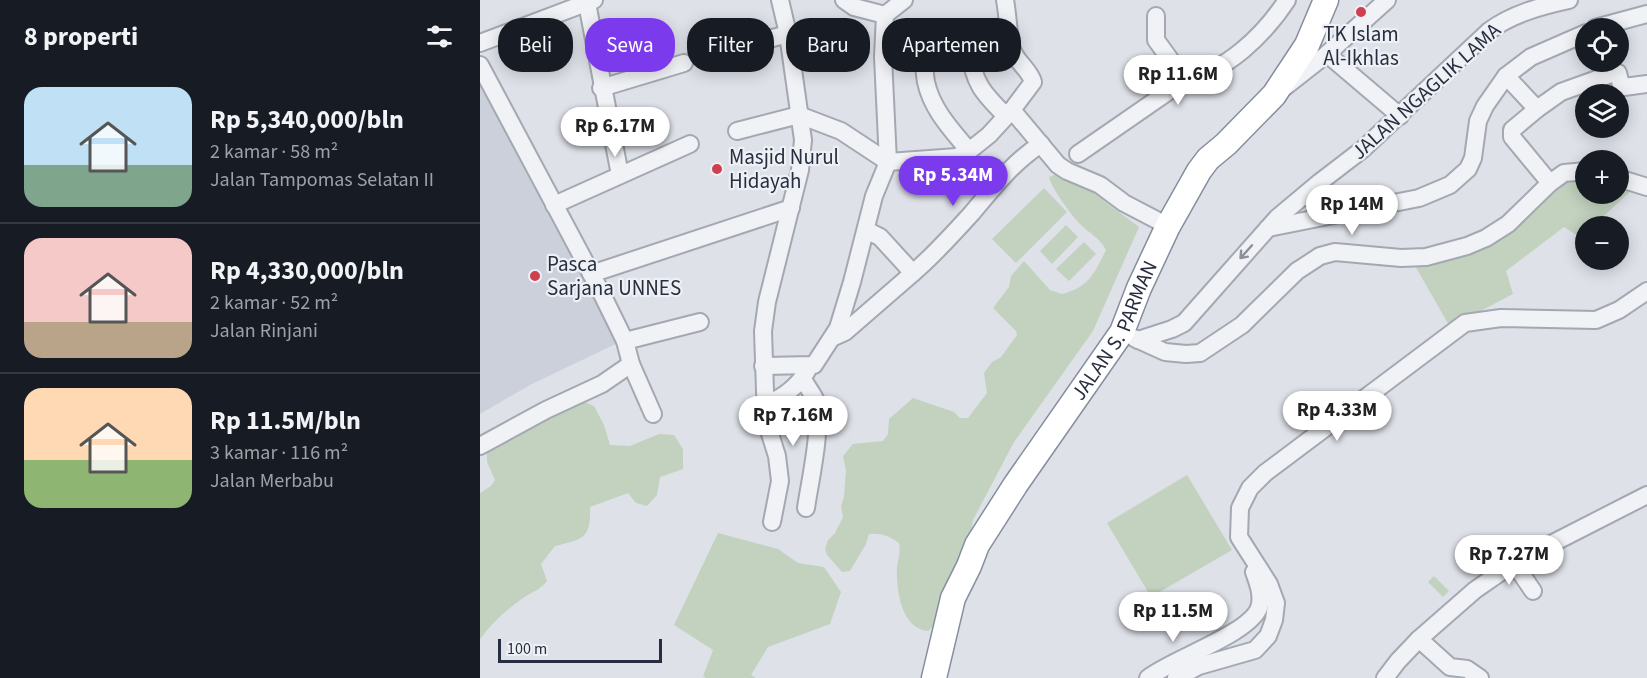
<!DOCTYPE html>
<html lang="id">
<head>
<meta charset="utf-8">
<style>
  body { margin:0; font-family:"Source Sans 3",sans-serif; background:#20242c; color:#f1f3f6; height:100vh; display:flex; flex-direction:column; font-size:22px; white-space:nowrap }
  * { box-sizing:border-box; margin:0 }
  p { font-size:20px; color:#9ea1a6 }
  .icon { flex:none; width:33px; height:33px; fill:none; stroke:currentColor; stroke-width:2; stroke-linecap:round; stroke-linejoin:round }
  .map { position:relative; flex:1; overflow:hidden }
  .panel { display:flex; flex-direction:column; background:#171b24; width:480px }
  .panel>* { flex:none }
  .guide { position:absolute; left:18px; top:18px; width:570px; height:54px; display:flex; gap:12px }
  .fabs { position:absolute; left:1095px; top:18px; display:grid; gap:12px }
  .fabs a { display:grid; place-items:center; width:54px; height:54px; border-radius:50%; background:#171b24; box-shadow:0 3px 15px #0003; font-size:30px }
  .scale { position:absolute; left:18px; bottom:15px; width:164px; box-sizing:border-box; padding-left:6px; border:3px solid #272e3f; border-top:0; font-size:16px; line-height:21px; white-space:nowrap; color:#272e3f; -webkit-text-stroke:4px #edf0f5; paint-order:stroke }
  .price { position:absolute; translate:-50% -51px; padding:0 14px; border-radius:21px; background:#fff; color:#222; font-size:20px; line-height:39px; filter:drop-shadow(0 2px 3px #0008) }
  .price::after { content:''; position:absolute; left:50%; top:36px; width:18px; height:14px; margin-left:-9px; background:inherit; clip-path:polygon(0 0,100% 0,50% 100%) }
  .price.current { background:#7c3aed; color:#fff }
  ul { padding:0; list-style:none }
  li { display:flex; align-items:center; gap:18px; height:150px; padding:0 24px }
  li+li { border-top:2px solid #363941 }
  li span { display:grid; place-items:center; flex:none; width:168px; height:120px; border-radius:18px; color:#555 }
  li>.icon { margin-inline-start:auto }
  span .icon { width:72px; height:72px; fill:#fffc; stroke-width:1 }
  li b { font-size:26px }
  h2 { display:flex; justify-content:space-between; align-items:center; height:72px; padding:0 24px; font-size:26px }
  .tag { padding:0 21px; border-radius:24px; background:#171b24; box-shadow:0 3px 15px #0003; font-size:21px; line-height:54px }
  .tag.current { background:#7c3aed; color:#fff }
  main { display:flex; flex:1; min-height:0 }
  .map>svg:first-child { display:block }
</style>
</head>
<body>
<main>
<section class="panel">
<h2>8 properti<svg class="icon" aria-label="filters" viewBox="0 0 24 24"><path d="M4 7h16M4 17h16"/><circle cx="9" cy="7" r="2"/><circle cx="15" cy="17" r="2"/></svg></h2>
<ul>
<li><span style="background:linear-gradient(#bfe0f5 65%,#7fa58c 0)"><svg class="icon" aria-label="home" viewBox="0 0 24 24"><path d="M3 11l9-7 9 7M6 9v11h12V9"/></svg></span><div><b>Rp 5,340,000/bln</b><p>2 kamar · 58 m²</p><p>Jalan Tampomas Selatan II</p></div></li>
<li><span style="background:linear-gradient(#f6c9c9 70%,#b9a48a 0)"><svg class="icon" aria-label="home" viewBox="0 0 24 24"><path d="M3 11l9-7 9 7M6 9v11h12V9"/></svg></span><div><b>Rp 4,330,000/bln</b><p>2 kamar · 52 m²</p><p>Jalan Rinjani</p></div></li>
<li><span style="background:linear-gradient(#ffd9b3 60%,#8fb573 0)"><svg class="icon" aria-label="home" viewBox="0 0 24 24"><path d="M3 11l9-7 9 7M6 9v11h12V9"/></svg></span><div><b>Rp 11.5M/bln</b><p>3 kamar · 116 m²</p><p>Jalan Merbabu</p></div></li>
</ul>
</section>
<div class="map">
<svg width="1167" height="678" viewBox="0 0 1167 678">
  <rect width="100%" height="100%" fill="#dee1e8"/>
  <polygon fill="#ccd0da" points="0,74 146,339 50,385 0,414"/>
  <g fill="#c2d2be">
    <path d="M580,173L612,184L624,201L659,227L613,331L534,442L493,520L486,558L460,621L448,631C421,629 416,589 417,567C418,559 421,552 419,543C409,536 401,533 389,534L386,544L370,571L362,572L347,555L345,549L348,540L355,533L363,517L361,506L364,497L366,471L363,456L373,444L403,441L408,434L409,419L433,398L474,412L480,418H488L507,393L504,373L512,362L521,357L537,335L536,331L513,308L529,287L531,276L544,261L570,290L582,294C609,287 614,274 626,250C620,238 609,233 600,224C591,215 572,189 569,177Z"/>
    <polygon points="1105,175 1106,194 1138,194 1139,185 1153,189 1113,226 1106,226 1105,234 1101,238 1084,227 1026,271 1033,294 970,327 934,264 974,258 1076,182"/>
    <polygon points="564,188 587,212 536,263 512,239"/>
    <polygon points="586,225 598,237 572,264 560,251"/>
    <polygon points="604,242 616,254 589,281 576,269"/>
    <path d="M100,400L114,406L124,425L130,445L150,446L179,434L194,435L203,449V469L180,477L177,495L167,506L156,503L148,493L110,507C111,539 103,539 75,546L61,564L67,581C60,590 52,592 43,598C27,609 12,623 0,639V493L11,486L15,480L7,462V448Z"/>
    <polygon points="707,475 752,550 671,597 627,523"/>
    <polygon points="238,533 298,549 318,563 344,567 361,592 350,624 288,647 271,675 276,678 226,678 223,676 233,650 194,625"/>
    <polygon points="954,576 969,591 963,597 948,582"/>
  </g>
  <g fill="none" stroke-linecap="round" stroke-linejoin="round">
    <g stroke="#a3a8b2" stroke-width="20">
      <g id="minor">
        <polyline points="107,3 140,175"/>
        <polyline points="405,15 424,0"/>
        <polyline points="1115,28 1167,14"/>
        <polyline points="0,43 114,0"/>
        <path d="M442,44C444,57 444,70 446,82C452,110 472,130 489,151"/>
        <path d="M491,52C492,83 506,96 526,116"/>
        <polyline points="232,54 308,34"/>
        <polyline points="847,54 920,116"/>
        <polyline points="0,65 121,292 145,341 151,364 173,414"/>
        <polyline points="1026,76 1057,109"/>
        <path d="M705,80C747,71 784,35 807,0"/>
        <polyline points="805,87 847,54 907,0"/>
        <polyline points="121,88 204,63"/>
        <polyline points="532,110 578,165 587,171 620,185 644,203 688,226"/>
        <path d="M319,115L361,131L408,162L477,157L489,151L509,135L532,110L553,82C550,70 536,62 532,49C528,34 528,16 525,0"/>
        <polyline points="257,131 319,115"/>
        <polyline points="598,154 705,80 676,40 676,16"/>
        <polyline points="1138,178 1167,187"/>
        <polyline points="1070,183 1032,137 1032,130 1057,109 1081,92 1134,73 1138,73 1141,85 1144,87 1167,84"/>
        <polyline points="74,205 210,144"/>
        <polyline points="788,228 939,198 970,185 988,169 993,158 998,121 1005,106 1026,76 1051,57 1106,33"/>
        <path d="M386,230L400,237L433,273C454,255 473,234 492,213C513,188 533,162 561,144"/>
        <polyline points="111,274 311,208"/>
        <polyline points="354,337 365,332 433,273"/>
        <polyline points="654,338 685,352 706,354 720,353 762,325 817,271 840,256 855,252 921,258 946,257 987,246 1006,238 1028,224 1070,183 1084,173 1106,171"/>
        <path d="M658,340L692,329L704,323L797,218L840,182L883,149L1009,31C1032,14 1061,6 1089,0"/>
        <polyline points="145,341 220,322"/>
        <polyline points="283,366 334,365 358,328 372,282 394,196 408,162 403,57 405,15 374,7 364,0"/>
        <path d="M323,379C326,385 332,393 335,399C343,426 330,480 326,508"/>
        <path d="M287,404C304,397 317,387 327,371"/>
        <polyline points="0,446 66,410 122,384 151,364"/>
        <polyline points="292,522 300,481 297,456 286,421 283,331 287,302 320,170 323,140 308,34 300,0"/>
        <polyline points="1034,563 1053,591"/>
        <polyline points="939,639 970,667 987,669 1000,678"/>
        <path d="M668,678C692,659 769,634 779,608C783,596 778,583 774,572"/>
        <polyline points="696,678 719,666 775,650 788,636 794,620 796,603 789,584 759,537 760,508 770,488 785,473 985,323 1021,318 1116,320 1139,310 1167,291"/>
        <polyline points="905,678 918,661 939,639 995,590 1047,554 1075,542 1167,495"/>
      </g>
    </g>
    <g stroke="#858e9e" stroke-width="27">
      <g id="highway">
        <path id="s1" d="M454,678L473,598L489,566L497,545L536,484L642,332L659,288L688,226L719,171L728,159L746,144L794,95L827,45L846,0"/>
      </g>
    </g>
    <use href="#minor" stroke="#f0f2f6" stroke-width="16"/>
    <use href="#highway" stroke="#fff" stroke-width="24"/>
  </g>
  <defs><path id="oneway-shaft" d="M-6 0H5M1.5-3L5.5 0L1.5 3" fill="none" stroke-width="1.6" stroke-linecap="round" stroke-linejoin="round" transform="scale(1.5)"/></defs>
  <use stroke="#8c909a" href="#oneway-shaft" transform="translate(766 252) rotate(132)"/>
  <g fill="#d03f4e" stroke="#edf0f5" stroke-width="2">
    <circle cx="881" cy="12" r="6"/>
    <circle cx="237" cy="169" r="6"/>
    <circle cx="55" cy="276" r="6"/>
  </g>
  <g text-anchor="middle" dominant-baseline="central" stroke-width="4.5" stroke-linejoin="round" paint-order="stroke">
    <g font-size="21" fill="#272e3f" stroke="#edf0f5" text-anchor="start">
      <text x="881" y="34" text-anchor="middle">TK Islam<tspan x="881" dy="24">Al-Ikhlas</tspan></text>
      <text x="249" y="157">Masjid Nurul<tspan x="249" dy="24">Hidayah</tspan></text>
      <text x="67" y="264">Pasca<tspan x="67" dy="24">Sarjana UNNES</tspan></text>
    </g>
    <g font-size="21" fill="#272e3f" stroke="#edf0f5">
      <text transform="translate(946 91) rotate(-42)">JALAN NGAGLIK LAMA</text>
      <text stroke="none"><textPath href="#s1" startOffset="396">JALAN S. PARMAN</textPath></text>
    </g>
  </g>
</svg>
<div class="fabs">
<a><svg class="icon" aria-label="locate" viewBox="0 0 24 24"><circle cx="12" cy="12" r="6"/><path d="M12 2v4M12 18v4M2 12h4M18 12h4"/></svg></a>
<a><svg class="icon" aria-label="layers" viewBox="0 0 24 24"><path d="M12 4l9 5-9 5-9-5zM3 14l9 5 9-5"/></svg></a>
<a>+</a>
<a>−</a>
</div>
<div class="scale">100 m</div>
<b class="price" style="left:698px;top:106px">Rp 11.6M</b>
<b class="price" style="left:135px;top:158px">Rp 6.17M</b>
<b class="price current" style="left:473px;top:207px">Rp 5.34M</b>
<b class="price" style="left:872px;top:236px">Rp 14M</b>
<b class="price" style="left:857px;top:442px">Rp 4.33M</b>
<b class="price" style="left:313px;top:447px">Rp 7.16M</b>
<b class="price" style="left:1029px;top:586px">Rp 7.27M</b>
<b class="price" style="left:693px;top:643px">Rp 11.5M</b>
<div class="guide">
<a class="tag">Beli</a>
<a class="tag current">Sewa</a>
<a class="tag">Filter</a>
<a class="tag">Baru</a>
<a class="tag">Apartemen</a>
</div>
</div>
</main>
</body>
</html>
